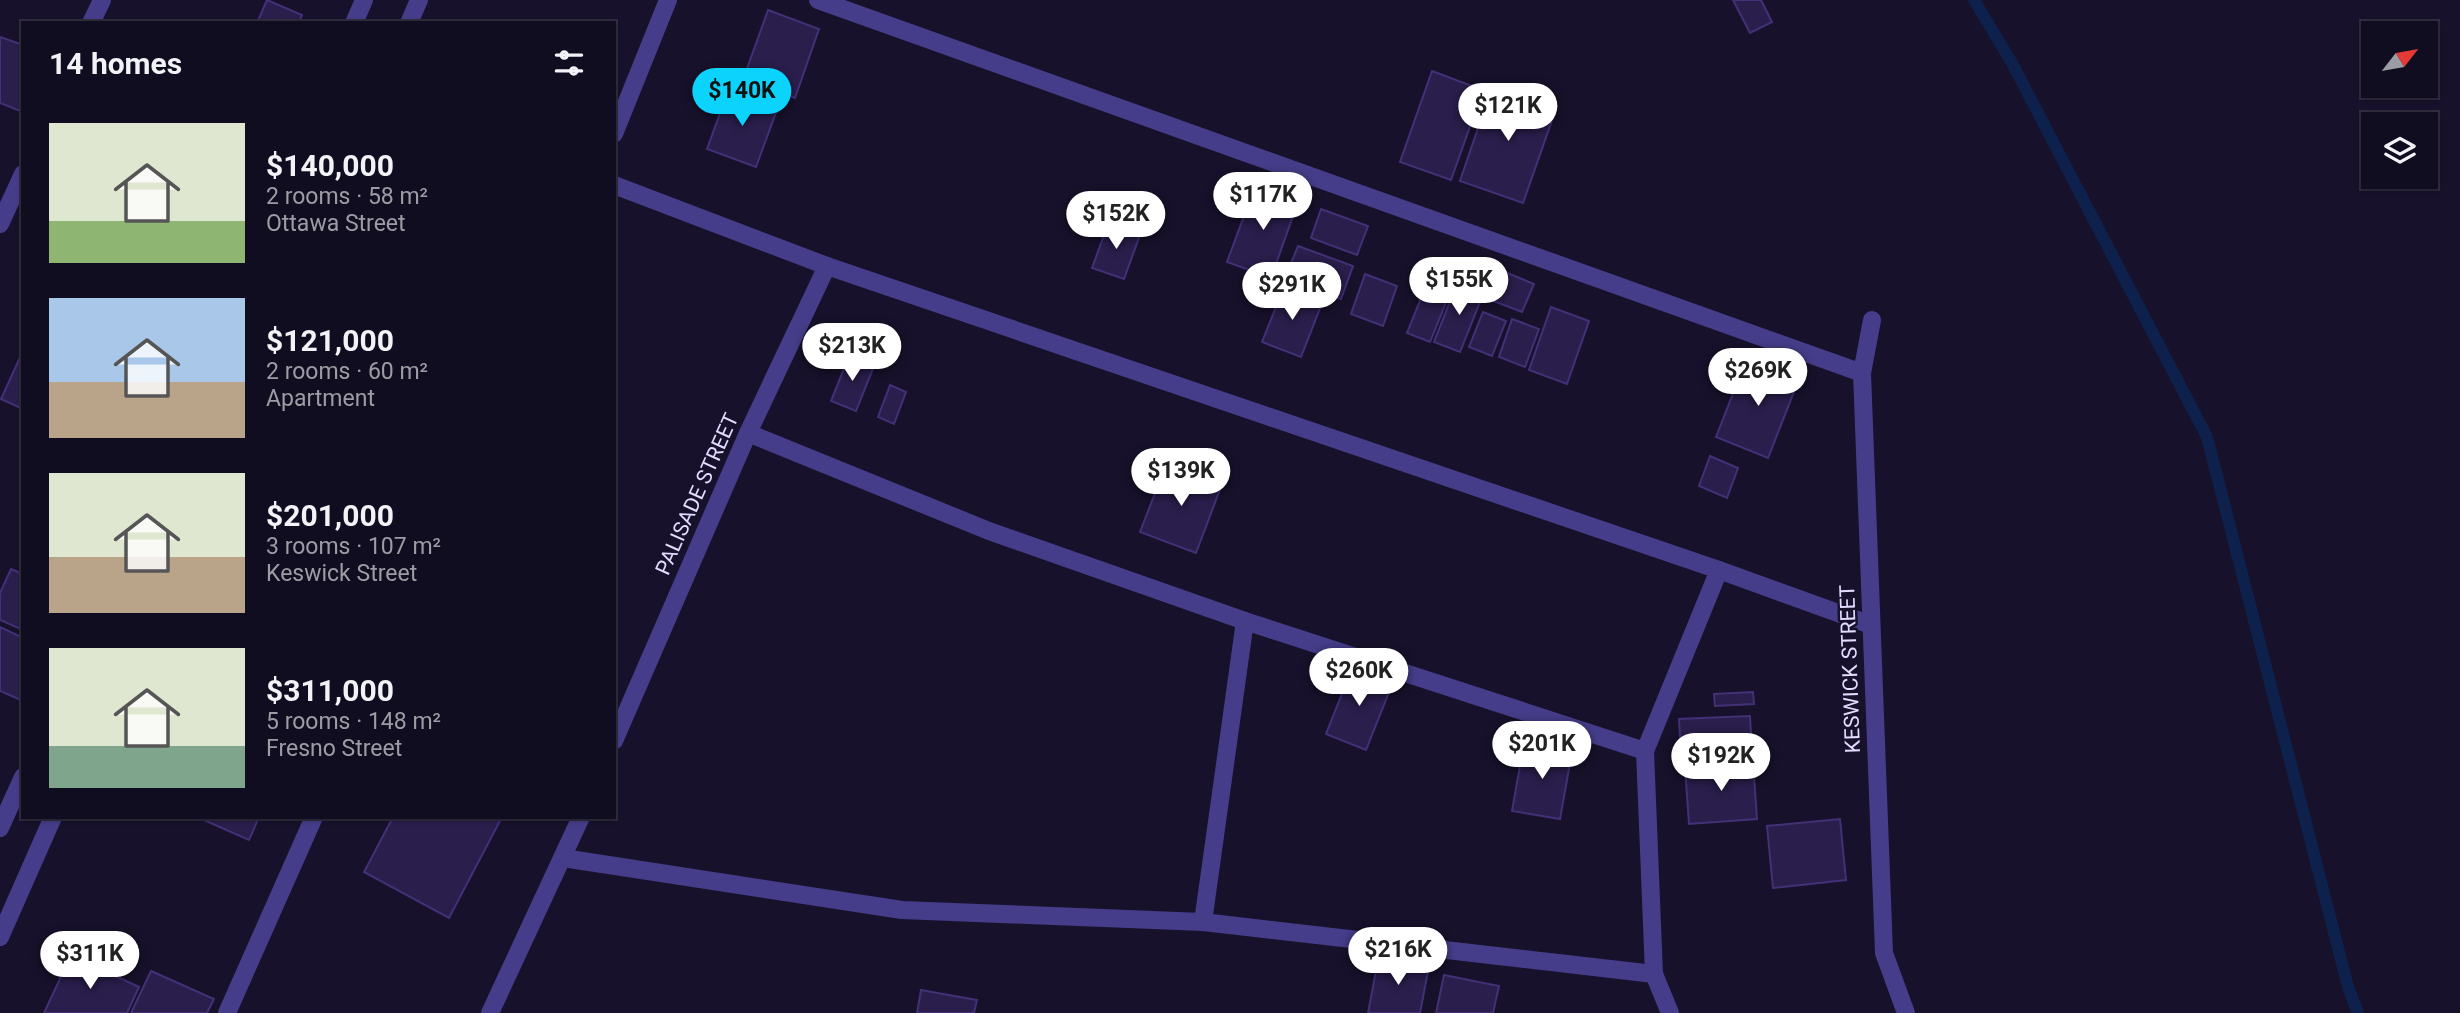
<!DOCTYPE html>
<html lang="en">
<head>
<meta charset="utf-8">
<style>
  body { margin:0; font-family:Roboto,sans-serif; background:#1e1b2d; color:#f1f3f6; height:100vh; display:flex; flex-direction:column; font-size:26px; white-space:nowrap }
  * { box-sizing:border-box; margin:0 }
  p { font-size:23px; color:#9c9ca5 }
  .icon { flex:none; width:38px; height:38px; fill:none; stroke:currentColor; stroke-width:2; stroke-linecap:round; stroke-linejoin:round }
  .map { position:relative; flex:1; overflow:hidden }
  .drawer { position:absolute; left:21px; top:21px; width:595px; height:798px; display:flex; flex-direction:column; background:#110d20; border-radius:0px; box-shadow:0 2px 5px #0004,0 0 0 2px #302d3e }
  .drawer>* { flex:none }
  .needle { width:46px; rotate:59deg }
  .buttons { position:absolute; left:2361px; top:21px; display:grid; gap:14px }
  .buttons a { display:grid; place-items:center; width:77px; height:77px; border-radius:0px; background:#110d20; box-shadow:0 2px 5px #0004,0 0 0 2px #302d3e; font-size:35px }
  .price { position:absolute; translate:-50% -60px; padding:0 16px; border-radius:24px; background:#fff; color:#222; font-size:23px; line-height:46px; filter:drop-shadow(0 2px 4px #0008) }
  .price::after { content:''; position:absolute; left:50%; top:42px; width:21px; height:16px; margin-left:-10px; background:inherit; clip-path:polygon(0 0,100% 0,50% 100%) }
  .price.active { background:#0bd3fc; color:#111 }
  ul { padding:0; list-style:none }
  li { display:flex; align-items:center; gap:21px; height:175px; padding:0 28px }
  li span { display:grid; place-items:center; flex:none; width:196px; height:140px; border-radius:0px; color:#555 }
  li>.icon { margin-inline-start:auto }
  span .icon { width:84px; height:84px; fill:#fffc; stroke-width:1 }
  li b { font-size:30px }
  h2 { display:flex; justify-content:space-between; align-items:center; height:84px; padding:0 28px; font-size:30px }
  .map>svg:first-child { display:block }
</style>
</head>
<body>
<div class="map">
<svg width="2460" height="1013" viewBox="0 0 2460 1013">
  <rect width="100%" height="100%" fill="#17112b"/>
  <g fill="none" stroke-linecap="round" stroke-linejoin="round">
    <polyline stroke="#0e214d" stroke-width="12" points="1974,0 2012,63 2207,437 2348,987 2358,1013"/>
  </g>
  <g fill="#2a1e4c" stroke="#433077" stroke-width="2">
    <polygon points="267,0 302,15 299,23 257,23"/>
    <polygon points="1733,0 1761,0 1772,22 1750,33"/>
    <polygon points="768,10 819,29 795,98 743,80"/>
    <polygon points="0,37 23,45 23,112 0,103"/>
    <polygon points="1432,71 1483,90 1451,180 1400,162"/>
    <polygon points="1493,84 1557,106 1523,203 1460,181"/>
    <polygon points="729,89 778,107 756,167 707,149"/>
    <polygon points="1255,186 1298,202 1271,278 1227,262"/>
    <polygon points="1321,209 1368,226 1357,255 1311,238"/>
    <polygon points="1108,224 1140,235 1124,279 1092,268"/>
    <polygon points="1298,246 1353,266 1341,299 1285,278"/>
    <polygon points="1500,270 1534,284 1522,312 1488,299"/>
    <polygon points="1365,274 1397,286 1383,326 1351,314"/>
    <polygon points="1458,281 1484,292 1460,352 1434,342"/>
    <polygon points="1426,286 1449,295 1430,342 1407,333"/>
    <polygon points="1284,287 1322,303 1301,357 1262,342"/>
    <polygon points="1551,307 1589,321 1567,384 1529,370"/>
    <polygon points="1483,312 1506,321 1492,356 1469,347"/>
    <polygon points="1512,319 1539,329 1525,367 1499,357"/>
    <polygon points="22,353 23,353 23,409 1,399"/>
    <polygon points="849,356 874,366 856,411 831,401"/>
    <polygon points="1747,358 1799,379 1768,458 1716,437"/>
    <polygon points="890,385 906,392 894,424 878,417"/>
    <polygon points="1710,456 1738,468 1727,498 1699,486"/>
    <polygon points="1167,462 1222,484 1196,553 1140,532"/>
    <polygon points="11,569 23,574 23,630 0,620 0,593"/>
    <polygon points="0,627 23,638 23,701 0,691"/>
    <polygon points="1353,666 1393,682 1366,750 1326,734"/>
    <polygon points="1753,692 1754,704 1715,706 1714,694"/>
    <polygon points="1750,716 1752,751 1681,755 1679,719"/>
    <polygon points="1524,743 1572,752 1560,819 1512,811"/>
    <polygon points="1753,762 1757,819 1689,824 1685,767"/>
    <polygon points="197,817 259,817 249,840"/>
    <polygon points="393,817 502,817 449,918 364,872"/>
    <polygon points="1840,819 1846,880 1773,888 1767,826"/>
    <polygon points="71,955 139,987 127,1013 44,1013"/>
    <polygon points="1379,955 1429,966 1420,1013 1368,1013"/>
    <polygon points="151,971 214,999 207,1013 131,1013"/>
    <polygon points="1444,975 1499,986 1493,1013 1436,1013"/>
    <polygon points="921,990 977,1000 974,1013 917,1013"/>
  </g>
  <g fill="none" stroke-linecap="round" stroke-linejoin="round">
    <g stroke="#453d89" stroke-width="18">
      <polyline points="818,0 1862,373"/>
      <polyline points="91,23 102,0"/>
      <polyline points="354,23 364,0"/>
      <polyline points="409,23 419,0"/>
      <polyline points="614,134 668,0"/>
      <polyline points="614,185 827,266 1719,570 1871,625"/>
      <polyline points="0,224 23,174"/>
      <polyline points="1872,320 1862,373 1884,953 1906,1013"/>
      <polyline points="748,433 989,531 1245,621 1645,751"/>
      <polyline points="614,741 748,433 827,266"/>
      <polyline points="0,828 23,777"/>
      <polyline points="563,858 902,910 1203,922 1654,974"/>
      <polyline points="1203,922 1245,621"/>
      <polyline points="0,937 53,817"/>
      <polyline points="227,1013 314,817"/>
      <polyline points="490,1013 581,817"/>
      <polyline points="1670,1013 1654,974 1645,751 1719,570"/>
    </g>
  </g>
  <g text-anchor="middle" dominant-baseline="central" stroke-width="5" stroke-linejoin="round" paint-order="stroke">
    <g font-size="21" fill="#e2dcff" stroke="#17112b">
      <text transform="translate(697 494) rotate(-66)">PALISADE STREET</text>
      <text transform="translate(1850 669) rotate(-92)">KESWICK STREET</text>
    </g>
  </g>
</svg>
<div class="buttons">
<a><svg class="needle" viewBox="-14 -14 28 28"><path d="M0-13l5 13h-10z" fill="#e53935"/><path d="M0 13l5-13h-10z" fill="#9c9ca5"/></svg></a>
<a><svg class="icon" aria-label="layers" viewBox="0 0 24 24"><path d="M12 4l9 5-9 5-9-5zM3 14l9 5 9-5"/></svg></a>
</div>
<b class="price active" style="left:742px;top:128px">$140K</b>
<b class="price" style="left:1508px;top:143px">$121K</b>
<b class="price" style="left:1263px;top:232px">$117K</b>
<b class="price" style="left:1116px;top:251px">$152K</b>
<b class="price" style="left:1459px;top:317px">$155K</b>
<b class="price" style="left:1292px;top:322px">$291K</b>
<b class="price" style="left:852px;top:383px">$213K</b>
<b class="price" style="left:1758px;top:408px">$269K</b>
<b class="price" style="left:1181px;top:508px">$139K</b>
<b class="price" style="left:1359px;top:708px">$260K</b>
<b class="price" style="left:1542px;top:781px">$201K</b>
<b class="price" style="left:1721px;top:793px">$192K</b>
<b class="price" style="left:1398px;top:987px">$216K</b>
<b class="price" style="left:90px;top:991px">$311K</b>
<section class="drawer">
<h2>14 homes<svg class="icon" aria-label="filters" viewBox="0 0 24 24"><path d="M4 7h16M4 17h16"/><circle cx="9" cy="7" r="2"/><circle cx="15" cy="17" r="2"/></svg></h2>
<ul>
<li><span style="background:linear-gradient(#dfe7d0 70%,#8fb573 0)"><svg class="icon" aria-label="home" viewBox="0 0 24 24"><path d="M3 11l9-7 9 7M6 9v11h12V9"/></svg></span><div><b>$140,000</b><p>2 rooms · 58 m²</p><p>Ottawa Street</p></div></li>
<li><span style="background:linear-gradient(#a9c7e8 60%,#b9a48a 0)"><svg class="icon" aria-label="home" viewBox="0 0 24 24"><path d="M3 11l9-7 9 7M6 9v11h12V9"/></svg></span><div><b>$121,000</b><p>2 rooms · 60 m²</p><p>Apartment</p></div></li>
<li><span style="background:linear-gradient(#dfe7d0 60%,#b9a48a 0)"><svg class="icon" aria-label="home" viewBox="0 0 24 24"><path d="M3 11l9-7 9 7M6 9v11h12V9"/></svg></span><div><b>$201,000</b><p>3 rooms · 107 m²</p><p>Keswick Street</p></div></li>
<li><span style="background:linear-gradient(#dfe7d0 70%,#7fa58c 0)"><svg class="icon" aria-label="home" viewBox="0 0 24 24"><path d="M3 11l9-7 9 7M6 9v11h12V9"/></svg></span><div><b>$311,000</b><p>5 rooms · 148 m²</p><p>Fresno Street</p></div></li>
</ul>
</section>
</div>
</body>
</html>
